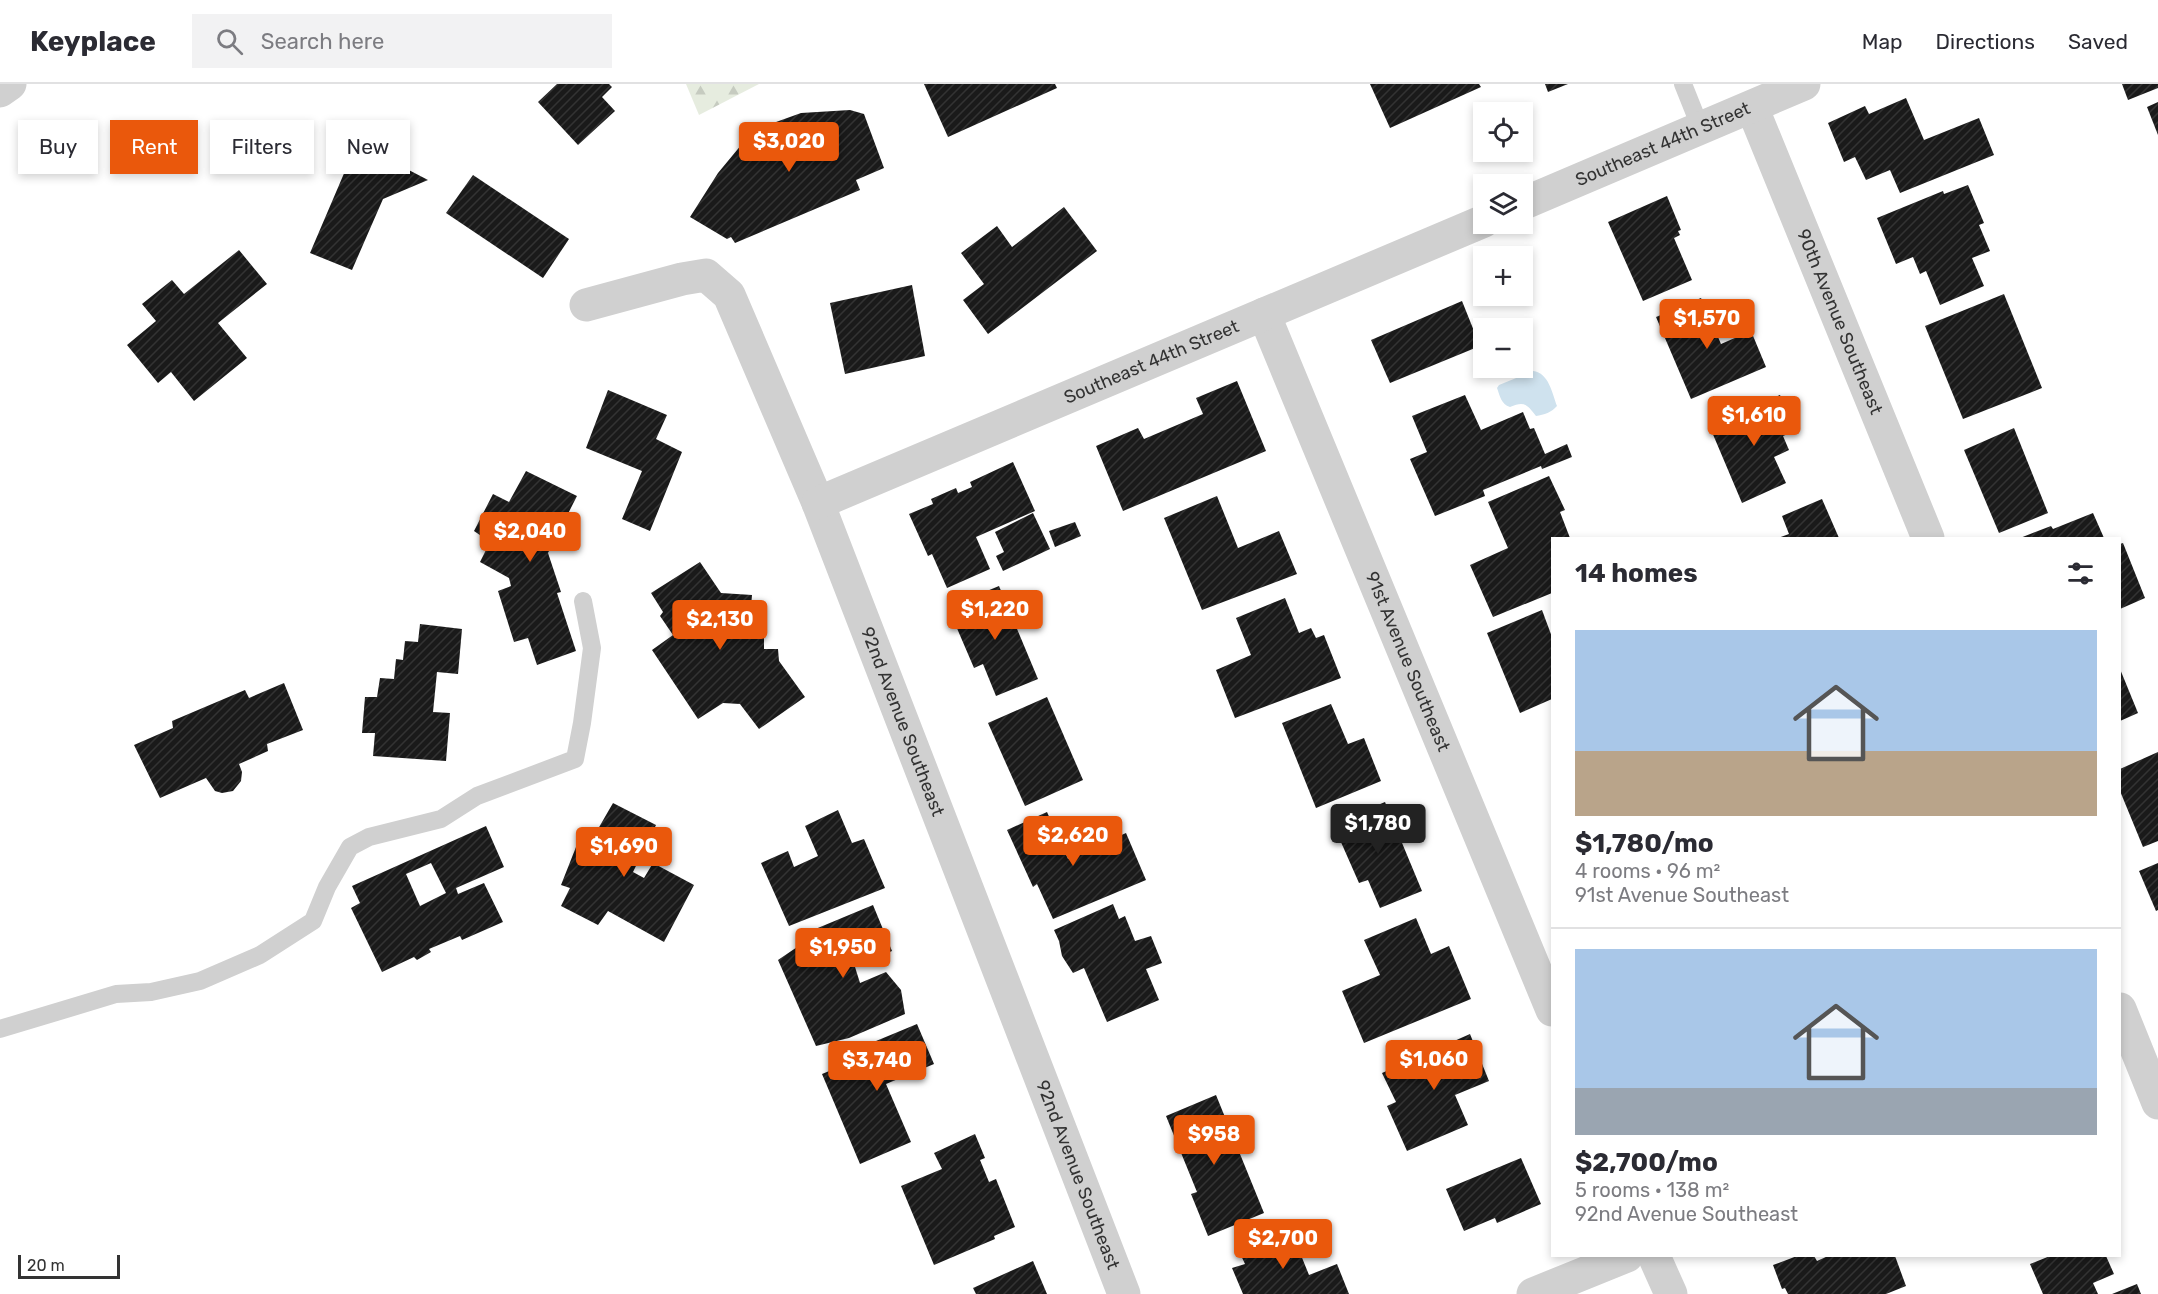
<!DOCTYPE html>
<html lang="en">
<head>
<meta charset="utf-8">
<style>
  body { margin:0; font-family:Rubik,sans-serif; background:#f2f2f3; color:#2b2b33; height:100vh; display:flex; flex-direction:column; font-size:22px; white-space:nowrap }
  * { box-sizing:border-box; margin:0 }
  p { font-size:20px; color:#7c7c81 }
  .icon { flex:none; width:33px; height:33px; fill:none; stroke:currentColor; stroke-width:2; stroke-linecap:round; stroke-linejoin:round }
  .map { position:relative; flex:1; overflow:hidden }
  .drawer { position:absolute; left:1551px; top:453px; width:570px; height:720px; display:flex; flex-direction:column; background:#fff; border-radius:0px; box-shadow:0 3px 9px #0003 }
  .drawer>* { flex:none }
  .top-card { position:absolute; left:18px; top:36px; width:570px; height:54px; display:flex; gap:12px }
  .controls { position:absolute; left:1473px; top:18px; display:grid; gap:12px }
  .controls a { display:grid; place-items:center; width:60px; height:60px; border-radius:0px; background:#fff; box-shadow:0 3px 9px #0003; font-size:30px }
  .scale { position:absolute; left:18px; bottom:15px; width:102px; box-sizing:border-box; padding-left:6px; border:3px solid #333; border-top:0; font-size:16px; line-height:21px; white-space:nowrap; color:#333; -webkit-text-stroke:4px #fff; paint-order:stroke }
  .price { position:absolute; translate:-50% -51px; padding:0 14px; border-radius:6px; background:#ea580c; color:#fff; font-size:20px; line-height:39px; filter:drop-shadow(0 2px 3px #0008) }
  .price::after { content:''; position:absolute; left:50%; top:36px; width:18px; height:14px; margin-left:-9px; background:inherit; clip-path:polygon(0 0,100% 0,50% 100%) }
  .price.current { background:#222; color:#fff }
  ul { padding:0; list-style:none }
  li { display:grid; align-content:center; gap:12px; height:318px; padding:0 24px }
  li+li { border-top:2px solid #e1e1e2 }
  li span { display:grid; place-items:center; height:186px; border-radius:0px; color:#555 }
  li>.icon { margin-inline-start:auto }
  span .icon { width:108px; height:108px; fill:#fffc; stroke-width:1 }
  li b { font-size:26px }
  h2 { display:flex; justify-content:space-between; align-items:center; height:72px; padding:0 24px; font-size:26px }
  .pill { padding:0 21px; border-radius:0px; background:#fff; box-shadow:0 3px 9px #0003; font-size:21px; line-height:54px }
  .pill.current { background:#ea580c; color:#fff }
  header { display:flex; align-items:center; gap:36px; box-sizing:border-box; height:84px; padding:0 30px; background:#fff; border-bottom:2px solid #e1e1e2 }
  header strong { font-size:28px }
  nav { display:flex; gap:33px; margin-inline-start:auto; font-size:21px }
  .search { width:420px; height:54px; background:#f2f2f3; display:flex; align-items:center; gap:15px; box-sizing:border-box; padding:0 21px; border-radius:0px; color:#7c7c81; font-size:22px }
  .map>svg:first-child { display:block }
</style>
</head>
<body>
<header>
<strong>Keyplace</strong>
<div class="search"><svg class="icon" aria-label="search" viewBox="0 0 24 24"><circle cx="10" cy="10" r="6"/><path d="M15 15l6 6"/></svg>Search here</div>
<nav><a>Map</a><a>Directions</a><a>Saved</a></nav>
</header>
<div class="map">
<svg width="2158" height="1210" viewBox="0 0 2158 1210">
  <defs>
    <pattern id="forest-firs" width="22" height="20" patternUnits="userSpaceOnUse" patternTransform="scale(1.5)"><rect width="22" height="20" fill="#e6ecdf"/><path d="M5 1l3.5 6h-7zM16 11l3.5 6h-7z" fill="#c6cbc0"/></pattern>
    <pattern id="building-hatch" width="6" height="6" patternUnits="userSpaceOnUse" patternTransform="scale(1.5)"><rect width="6" height="6" fill="#1a1a1a"/><path d="M-1 1l2-2M0 6l6-6M5 7l2-2" fill="none" stroke="#333"/></pattern>
  </defs>
  <rect width="100%" height="100%" fill="#fff"/>
  <polygon fill="url(#forest-firs)" points="686,0 759,0 699,31"/>
  <path fill="#cfe2ee" d="M1533,287C1549,289 1552,309 1557,322C1552,328 1544,331 1536,332C1527,320 1524,317 1510,323C1501,320 1500,312 1497,304L1499,301Z"/>
  <g fill="url(#building-hatch)" fill-rule="evenodd">
    <polygon points="557,0 609,0 612,3 602,13 615,27 578,61 538,18"/>
    <polygon points="924,0 1055,0 1057,4 948,53"/>
    <polygon points="1370,0 1479,0 1481,3 1390,44"/>
    <polygon points="1545,0 1568,0 1548,8"/>
    <polygon points="2122,0 2158,0 2158,4 2128,16"/>
    <polygon points="1906,14 1924,56 1979,34 1994,71 1900,109 1890,86 1866,96 1855,73 1844,78 1828,39 1865,22 1869,30"/>
    <polygon points="2158,18 2158,51 2147,23"/>
    <polygon points="850,26 864,30 884,84 856,96 860,106 735,159 731,153 727,155 690,133 718,89 742,60 765,42 801,29"/>
    <polygon points="357,59 428,96 383,115 352,186 310,169"/>
    <polygon points="473,91 569,155 543,194 446,129"/>
    <polygon points="1968,101 1984,139 1979,141 1990,167 1972,174 1984,202 1940,221 1926,187 1920,190 1913,173 1896,180 1877,134 1943,107 1944,110"/>
    <polygon points="1667,112 1681,146 1678,147 1680,151 1674,154 1692,196 1643,217 1608,138"/>
    <polygon points="1064,123 1097,167 988,250 963,216 984,200 961,169 997,142 1012,163"/>
    <polygon points="239,166 267,200 218,239 247,274 194,317 171,288 158,299 127,261 156,237 142,220 172,196 184,210"/>
    <polygon points="912,201 925,272 845,290 830,219"/>
    <polygon points="2004,210 2042,304 1963,335 1925,242"/>
    <polygon points="1701,214 1721,260 1751,247 1766,283 1691,315 1656,233"/>
    <polygon points="1462,217 1480,262 1390,299 1371,256"/>
    <polygon points="1237,297 1266,367 1123,427 1096,362 1138,344 1144,355 1203,330 1196,314"/>
    <polygon points="608,306 667,331 656,355 682,368 650,447 622,435 642,387 586,364"/>
    <polygon points="1465,311 1481,346 1523,328 1530,345 1534,344 1545,370 1567,360 1572,373 1542,385 1541,382 1483,406 1485,412 1435,432 1410,375 1427,368 1412,332"/>
    <polygon points="1780,311 1795,347 1783,352 1789,366 1774,373 1786,399 1742,419 1709,341"/>
    <polygon points="2014,344 2048,429 1999,449 1964,366"/>
    <polygon points="1013,378 1035,427 976,453 990,485 947,504 932,470 928,472 909,430 933,420 931,415 956,404 958,409 972,403 970,398"/>
    <polygon points="526,387 577,412 548,469 561,508 557,509 576,567 537,581 528,554 514,558 498,507 511,502 509,494 480,478 490,458 474,447 493,410 509,418"/>
    <polygon points="1549,392 1565,426 1560,428 1570,454 1552,454 1552,509 1493,533 1470,481 1508,464 1488,418"/>
    <polygon points="1217,412 1238,464 1279,447 1297,490 1202,526 1164,434"/>
    <polygon points="1822,415 1839,454 1778,454 1789,450 1782,432"/>
    <polygon points="1033,429 1050,465 1003,487 996,472 1004,468 995,448"/>
    <polygon points="2093,429 2104,454 2020,454 2051,442 2053,445"/>
    <polygon points="1075,438 1081,452 1055,463 1049,447"/>
    <polygon points="2123,459 2145,514 2120,525 2120,460"/>
    <polygon points="700,478 721,509 752,511 749,546 764,547 764,565 778,565 779,577 805,613 759,645 740,620 723,619 698,635 652,566 673,551 660,532 663,528 651,509"/>
    <polygon points="999,502 1038,595 996,612 983,580 974,584 956,542 966,537 958,519"/>
    <polygon points="1285,514 1299,549 1311,544 1316,554 1324,551 1341,594 1235,634 1216,586 1251,571 1236,534"/>
    <polygon points="1542,526 1552,553 1552,615 1520,629 1487,549"/>
    <polygon points="420,540 462,545 458,590 437,588 433,628 450,629 446,677 373,672 375,649 362,649 365,613 377,613 380,594 394,595 396,575 403,576 405,557 418,558"/>
    <polygon points="2120,585 2138,629 2120,637"/>
    <polygon points="284,599 303,646 267,660 268,667 239,680 242,688 241,697 233,707 222,709 215,707 206,694 160,714 134,661 173,644 172,637 245,606 249,614"/>
    <polygon points="1047,613 1083,696 1025,722 988,639"/>
    <polygon points="1331,620 1348,660 1364,654 1381,697 1316,724 1282,639"/>
    <polygon points="2158,668 2158,757 2143,763 2120,707 2120,685"/>
    <polygon points="1385,718 1422,807 1380,824 1368,796 1359,799 1333,740"/>
    <polygon points="613,719 656,741 633,788 644,794 653,779 694,801 664,858 608,827 598,841 561,822 570,804 561,801 576,763 587,764"/>
    <polygon points="838,726 852,759 864,755 885,804 789,842 761,779 788,767 794,783 818,772 805,742"/>
    <polygon points="1047,728 1068,775 1126,749 1146,796 1053,835 1037,800 1033,803 1007,746"/>
    <path d="M486,742L504,783L456,804L458,810L484,799L503,838L462,856L460,852L429,865L431,868L417,876L414,873L382,888L351,824L360,819L352,802ZM431,779L446,809L420,822L406,790Z"/>
    <polygon points="2158,779 2158,826 2156,827 2139,787"/>
    <polygon points="1113,820 1119,835 1125,832 1135,857 1151,852 1162,879 1146,885 1159,916 1107,938 1084,884 1073,889 1062,872 1059,857 1054,846"/>
    <polygon points="873,821 892,867 855,883 860,899 886,888 901,906 905,930 849,954 816,962 778,876 809,855 817,854 813,846"/>
    <polygon points="1416,834 1431,870 1449,862 1471,915 1364,959 1342,907 1380,891 1364,856"/>
    <polygon points="917,940 934,980 886,1000 911,1058 860,1080 822,990 868,971 864,962"/>
    <polygon points="1470,950 1489,997 1455,1011 1468,1041 1407,1067 1387,1022 1396,1018 1382,989"/>
    <polygon points="1216,1011 1264,1129 1208,1152 1191,1110 1197,1108 1166,1032"/>
    <polygon points="975,1050 985,1074 980,1076 989,1098 996,1095 1015,1143 994,1152 995,1155 934,1181 901,1102 942,1085 934,1069"/>
    <polygon points="1521,1074 1541,1120 1497,1139 1495,1134 1464,1147 1446,1105"/>
    <polygon points="1290,1144 1309,1191 1337,1180 1349,1210 1243,1210 1232,1184 1245,1180 1238,1165"/>
    <polygon points="1797,1172 1814,1172 1817,1177 1828,1172 1895,1172 1906,1202 1886,1210 1788,1210 1785,1204 1782,1205 1773,1181"/>
    <polygon points="2050,1172 2106,1172 2114,1190 2093,1199 2098,1210 2043,1210 2030,1180"/>
    <polygon points="1033,1177 1047,1210 976,1210 973,1204"/>
    <polygon points="2137,1200 2141,1210 2112,1210"/>
  </g>
  <g fill="none" stroke-linecap="round" stroke-linejoin="round">
    <g stroke="#d0d0d0" stroke-width="18">
      <polyline points="1683,0 1701,45"/>
      <polyline points="0,945 116,910 151,908 200,897 260,871 313,837 327,803 350,763 369,753 441,735 477,712 575,675 582,639 592,564 583,517"/>
    </g>
    <g stroke="#d0d0d0" stroke-width="33">
      <polyline points="0,7 10,0"/>
      <path id="s1" d="M1752,23L1928,454"/>
      <path id="s2" d="M1522,120L1804,0"/>
      <path id="s3" d="M586,221L682,195L706,191L729,211L818,419L1124,1210"/>
      <path id="s4" d="M1264,230L1552,926"/>
      <path id="s5" d="M818,419L1484,137"/>
      <polyline points="2120,925 2158,1019"/>
      <polyline points="1654,1172 1671,1210"/>
      <polyline points="1533,1210 1627,1172"/>
    </g>
  </g>
  <g text-anchor="middle" dominant-baseline="central" stroke-width="6" stroke-linejoin="round" paint-order="stroke">
    <g font-size="18" fill="#333" stroke="#fff">
      <text stroke="none"><textPath href="#s2" startOffset="153">Southeast 44th Street</textPath></text>
      <text stroke="none"><textPath href="#s1" startOffset="232">90th Avenue Southeast</textPath></text>
      <text stroke="none"><textPath href="#s5" startOffset="362">Southeast 44th Street</textPath></text>
      <text stroke="none"><textPath href="#s4" startOffset="376">91st Avenue Southeast</textPath></text>
      <text stroke="none"><textPath href="#s3" startOffset="615">92nd Avenue Southeast</textPath></text>
      <text stroke="none"><textPath href="#s3" startOffset="1101">92nd Avenue Southeast</textPath></text>
    </g>
  </g>
</svg>
<div class="controls">
<a><svg class="icon" aria-label="locate" viewBox="0 0 24 24"><circle cx="12" cy="12" r="6"/><path d="M12 2v4M12 18v4M2 12h4M18 12h4"/></svg></a>
<a><svg class="icon" aria-label="layers" viewBox="0 0 24 24"><path d="M12 4l9 5-9 5-9-5zM3 14l9 5 9-5"/></svg></a>
<a>+</a>
<a>−</a>
</div>
<div class="scale">20 m</div>
<b class="price" style="left:789px;top:89px">$3,020</b>
<b class="price" style="left:1707px;top:266px">$1,570</b>
<b class="price" style="left:1754px;top:363px">$1,610</b>
<b class="price" style="left:530px;top:479px">$2,040</b>
<b class="price" style="left:995px;top:557px">$1,220</b>
<b class="price" style="left:720px;top:567px">$2,130</b>
<b class="price current" style="left:1378px;top:771px">$1,780</b>
<b class="price" style="left:1073px;top:783px">$2,620</b>
<b class="price" style="left:624px;top:794px">$1,690</b>
<b class="price" style="left:843px;top:895px">$1,950</b>
<b class="price" style="left:1434px;top:1007px">$1,060</b>
<b class="price" style="left:877px;top:1008px">$3,740</b>
<b class="price" style="left:1214px;top:1082px">$958</b>
<b class="price" style="left:1283px;top:1186px">$2,700</b>
<div class="top-card">
<a class="pill">Buy</a>
<a class="pill current">Rent</a>
<a class="pill">Filters</a>
<a class="pill">New</a>
</div>
<section class="drawer">
<h2>14 homes<svg class="icon" aria-label="filters" viewBox="0 0 24 24"><path d="M4 7h16M4 17h16"/><circle cx="9" cy="7" r="2"/><circle cx="15" cy="17" r="2"/></svg></h2>
<ul>
<li><span style="background:linear-gradient(#a9c7e8 65%,#b9a48a 0)"><svg class="icon" aria-label="home" viewBox="0 0 24 24"><path d="M3 11l9-7 9 7M6 9v11h12V9"/></svg></span><div><b>$1,780/mo</b><p>4 rooms · 96 m²</p><p>91st Avenue Southeast</p></div></li>
<li><span style="background:linear-gradient(#a9c7e8 75%,#9aa5b1 0)"><svg class="icon" aria-label="home" viewBox="0 0 24 24"><path d="M3 11l9-7 9 7M6 9v11h12V9"/></svg></span><div><b>$2,700/mo</b><p>5 rooms · 138 m²</p><p>92nd Avenue Southeast</p></div></li>
</ul>
</section>
</div>
</body>
</html>
